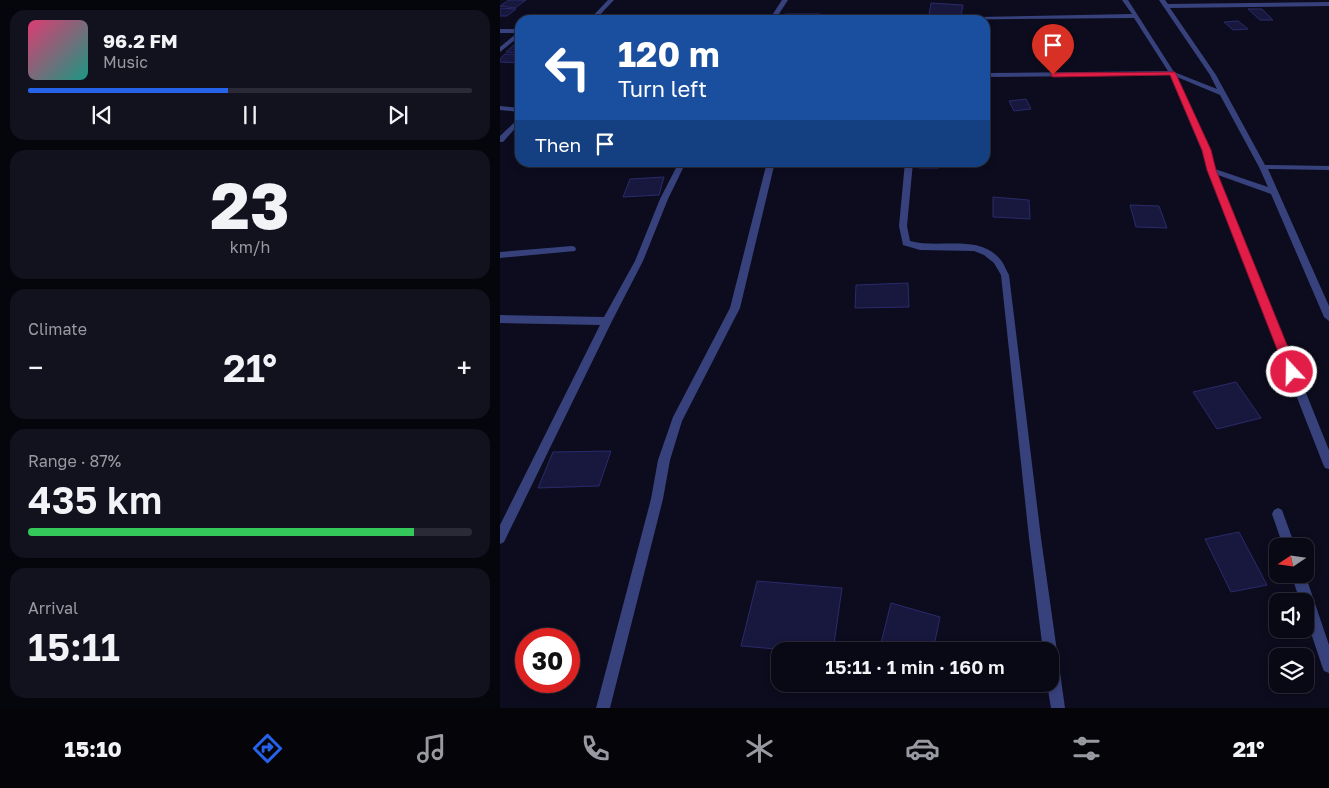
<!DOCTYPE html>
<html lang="en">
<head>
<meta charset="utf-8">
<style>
  body { margin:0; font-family:"Golos Text",sans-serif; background:#12121f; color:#f1f3f6; height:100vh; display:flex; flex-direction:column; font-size:19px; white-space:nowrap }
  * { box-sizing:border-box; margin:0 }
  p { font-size:16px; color:#999aa1 }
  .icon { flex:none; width:28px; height:28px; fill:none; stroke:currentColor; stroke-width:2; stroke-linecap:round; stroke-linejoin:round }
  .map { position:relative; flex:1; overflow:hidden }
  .side { display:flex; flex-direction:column; gap:10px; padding:10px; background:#05050c; width:500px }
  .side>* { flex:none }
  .banner { position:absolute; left:15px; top:15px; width:475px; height:152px; border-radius:15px; box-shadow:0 2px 8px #0003,0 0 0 1px #292a35; background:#1a4fa0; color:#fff; overflow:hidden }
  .needle { width:32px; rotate:257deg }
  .tools { position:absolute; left:769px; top:538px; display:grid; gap:10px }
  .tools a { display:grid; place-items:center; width:45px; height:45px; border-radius:10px; background:#090916; box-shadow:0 2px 8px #0003,0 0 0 1px #292a35; font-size:25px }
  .speed { position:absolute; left:15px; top:628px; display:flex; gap:10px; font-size:25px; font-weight:700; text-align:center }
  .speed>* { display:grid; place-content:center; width:65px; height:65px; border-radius:50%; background:#090916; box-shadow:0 2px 8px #0003,0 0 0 1px #292a35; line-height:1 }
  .speed .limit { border:8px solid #d22; background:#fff; color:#111 }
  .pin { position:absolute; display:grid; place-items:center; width:42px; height:42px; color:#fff; margin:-51px -21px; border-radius:50% 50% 50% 0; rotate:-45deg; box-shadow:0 0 5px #0007 }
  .pin .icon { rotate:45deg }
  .me { position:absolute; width:55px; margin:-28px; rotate:339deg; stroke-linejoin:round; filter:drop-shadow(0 0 4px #0008) }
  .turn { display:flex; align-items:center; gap:18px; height:105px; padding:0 20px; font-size:22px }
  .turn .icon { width:65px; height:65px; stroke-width:2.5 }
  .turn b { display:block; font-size:35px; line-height:42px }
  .then { display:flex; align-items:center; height:48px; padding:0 20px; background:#0003; gap:10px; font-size:19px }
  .big { font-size:38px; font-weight:600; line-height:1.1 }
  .side .card { flex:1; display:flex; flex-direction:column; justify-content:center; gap:8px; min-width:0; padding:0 18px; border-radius:15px; background:#12121f }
  .side .dial { align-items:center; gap:0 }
  .dial b { font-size:65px; line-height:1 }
  .song { display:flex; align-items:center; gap:15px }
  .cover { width:60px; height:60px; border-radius:8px; background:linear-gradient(135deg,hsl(340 70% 55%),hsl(170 70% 35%)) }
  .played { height:5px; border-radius:2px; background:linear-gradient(90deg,#2563eb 45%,#292a35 45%) }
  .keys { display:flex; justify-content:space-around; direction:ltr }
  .heat { display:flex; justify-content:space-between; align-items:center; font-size:28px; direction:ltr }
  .charge { height:8px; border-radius:4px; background:linear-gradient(90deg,#34c759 87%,#292a35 0) }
  .trip { position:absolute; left:271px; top:642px; width:288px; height:50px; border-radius:15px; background:#090916; box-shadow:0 2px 8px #0003,0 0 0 1px #292a35; font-weight:600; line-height:50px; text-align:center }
  .menu { display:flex; height:80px; justify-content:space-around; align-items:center; background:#040409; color:#999aa1 }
  .menu .icon { width:35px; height:35px }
  .menu .active { color:#2563eb }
  .menu b { font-size:22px; color:#f1f3f6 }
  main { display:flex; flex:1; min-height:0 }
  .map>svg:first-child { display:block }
</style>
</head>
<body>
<main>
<section class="side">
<div class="card">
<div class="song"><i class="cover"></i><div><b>96.2 FM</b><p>Music</p></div></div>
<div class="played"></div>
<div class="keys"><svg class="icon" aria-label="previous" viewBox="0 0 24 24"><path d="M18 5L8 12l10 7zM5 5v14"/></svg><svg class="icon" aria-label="pause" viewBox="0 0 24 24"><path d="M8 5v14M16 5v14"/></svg><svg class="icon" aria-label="next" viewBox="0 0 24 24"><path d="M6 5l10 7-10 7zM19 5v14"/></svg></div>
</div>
<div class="card dial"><b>23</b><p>km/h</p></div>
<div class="card"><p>Climate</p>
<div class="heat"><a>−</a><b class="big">21°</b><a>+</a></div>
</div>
<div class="card"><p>Range · 87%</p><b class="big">435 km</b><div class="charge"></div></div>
<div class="card"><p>Arrival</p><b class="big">15:11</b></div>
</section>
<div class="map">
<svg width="829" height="708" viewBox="0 0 829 708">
  <rect width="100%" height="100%" fill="#0c0c1e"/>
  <g fill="#18183f" stroke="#2a2a6b">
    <path d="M9 0H26L15 8 0 6Z"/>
    <path d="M431 3 463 5 461 16 429 15Z"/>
    <path d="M0 8 16 9 7 16H0Z"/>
    <path d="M748 9H762L773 20H760Z"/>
    <path d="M285 14H320L318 19 281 20Z"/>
    <path d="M738 21 748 29 733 30 724 22Z"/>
    <path d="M15 44H20V53L6 52Z"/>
    <path d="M5 54 20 55V61L18 63 0 62V59Z"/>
    <path d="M526 99 531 109 514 111 509 101Z"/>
    <rect x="419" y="162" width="19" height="6"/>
    <path d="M164 177 159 195 123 197 130 179Z"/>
    <path d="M493 197 529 200 530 219 493 217Z"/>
    <path d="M630 205 659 206 667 228 636 227Z"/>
    <path d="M408 283 409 307 355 308 356 285Z"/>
    <path d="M736 382 761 418 717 429 693 392Z"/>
    <path d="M111 451 99 486 38 488 53 452Z"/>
    <path d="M739 532 767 585 731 592 705 539Z"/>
    <path d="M257 581 342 588 333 651H299L241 646Z"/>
    <path d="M391 603 440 617 433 651H379Z"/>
  </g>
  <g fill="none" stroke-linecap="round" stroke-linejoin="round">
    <g fill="#37427d" fill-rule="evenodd">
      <path d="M108 0H114L95 20H89Z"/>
      <path d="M282 0H288L275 20H269Z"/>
      <path d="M622 0H628L674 72 717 89 710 75 659 0H665L668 4 829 2V6L670 8 716 75 765 165 829 166V170L768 169 829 306V321L824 317 771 194 718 175 829 450V469L825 468 823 464 708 170 702 151 670 75 485 77V73L668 71 634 18 422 20 425 18 632 14ZM677 77 720 95 759 167 768 187 715 169 710 151Z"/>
      <path d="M0 29H20V36L0 52V47L17 33H0Z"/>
      <path d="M0 106 20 108V112L0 110Z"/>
      <path d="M20 117V123L3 142H0V136Z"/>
      <path d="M179 162H186L168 199 143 261 112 321 4 542 0 544V525L100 325 0 323V315L104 317 135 261 160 199Z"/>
      <path d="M267 162H275L240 308 182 421 170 460 163 499 110 708H96L151 499 158 460 173 417 230 308Z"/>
      <path d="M405 162H413L407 226 410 241C438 249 478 234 499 258 504 263 506 270 509 275L541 538 565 708H551L547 684H550V651H543L529 538 501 275 494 263 484 255 474 251 420 250 403 245 399 226Z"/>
      <path d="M72 246 75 247 76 249 75 251 0 258V252Z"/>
      <path d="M778 508 782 510 795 546H783L772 514 774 510Z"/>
      <path d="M791 574H805L829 645V673L824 671 822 666 805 615V601H800Z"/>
    </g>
  </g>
  <path fill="#e11d48" stroke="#92132f" d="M675 72 711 150 716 170 798 372 796 376H788L786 372 707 170 702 150 670 75 553 77 550 75 553 73Z"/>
</svg>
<div class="tools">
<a><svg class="needle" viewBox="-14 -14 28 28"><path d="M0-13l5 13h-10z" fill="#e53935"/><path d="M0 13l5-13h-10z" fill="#999aa1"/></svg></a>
<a><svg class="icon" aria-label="sound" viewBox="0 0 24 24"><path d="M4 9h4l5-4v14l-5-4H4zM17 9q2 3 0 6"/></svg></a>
<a><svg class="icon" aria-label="layers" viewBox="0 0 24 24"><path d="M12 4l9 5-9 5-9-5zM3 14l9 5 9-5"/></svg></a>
</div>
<div class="speed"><div class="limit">30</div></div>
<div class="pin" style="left:553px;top:75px;background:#d93025"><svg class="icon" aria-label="arrive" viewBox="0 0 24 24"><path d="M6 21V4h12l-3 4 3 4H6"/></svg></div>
<svg class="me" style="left:792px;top:372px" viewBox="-20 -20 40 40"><circle r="17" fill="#e11d48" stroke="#fff" stroke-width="3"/><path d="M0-11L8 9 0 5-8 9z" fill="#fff"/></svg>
<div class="trip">15:11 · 1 min · 160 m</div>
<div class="banner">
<div class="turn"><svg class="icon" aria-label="left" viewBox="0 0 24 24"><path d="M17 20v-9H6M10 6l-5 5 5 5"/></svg><div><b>120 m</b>Turn left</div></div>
<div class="then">Then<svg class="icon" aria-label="arrive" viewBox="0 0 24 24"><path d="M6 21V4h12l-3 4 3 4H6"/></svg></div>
</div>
</div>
</main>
<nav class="menu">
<b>15:10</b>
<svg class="icon active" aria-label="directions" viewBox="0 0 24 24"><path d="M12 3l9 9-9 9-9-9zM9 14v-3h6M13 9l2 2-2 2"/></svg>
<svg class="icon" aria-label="music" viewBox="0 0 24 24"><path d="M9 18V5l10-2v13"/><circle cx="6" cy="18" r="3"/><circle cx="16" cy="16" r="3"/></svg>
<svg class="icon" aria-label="phone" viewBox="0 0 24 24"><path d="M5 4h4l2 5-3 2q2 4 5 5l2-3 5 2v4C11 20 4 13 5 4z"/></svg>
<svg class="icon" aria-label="climate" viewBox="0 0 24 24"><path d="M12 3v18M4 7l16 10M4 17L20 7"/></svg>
<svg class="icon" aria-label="car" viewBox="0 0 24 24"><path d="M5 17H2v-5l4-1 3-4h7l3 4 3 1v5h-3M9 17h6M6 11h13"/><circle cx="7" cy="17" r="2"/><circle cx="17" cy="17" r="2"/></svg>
<svg class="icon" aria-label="filters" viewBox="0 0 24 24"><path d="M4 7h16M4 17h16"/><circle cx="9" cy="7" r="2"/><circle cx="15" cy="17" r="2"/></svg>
<b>21°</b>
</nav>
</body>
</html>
